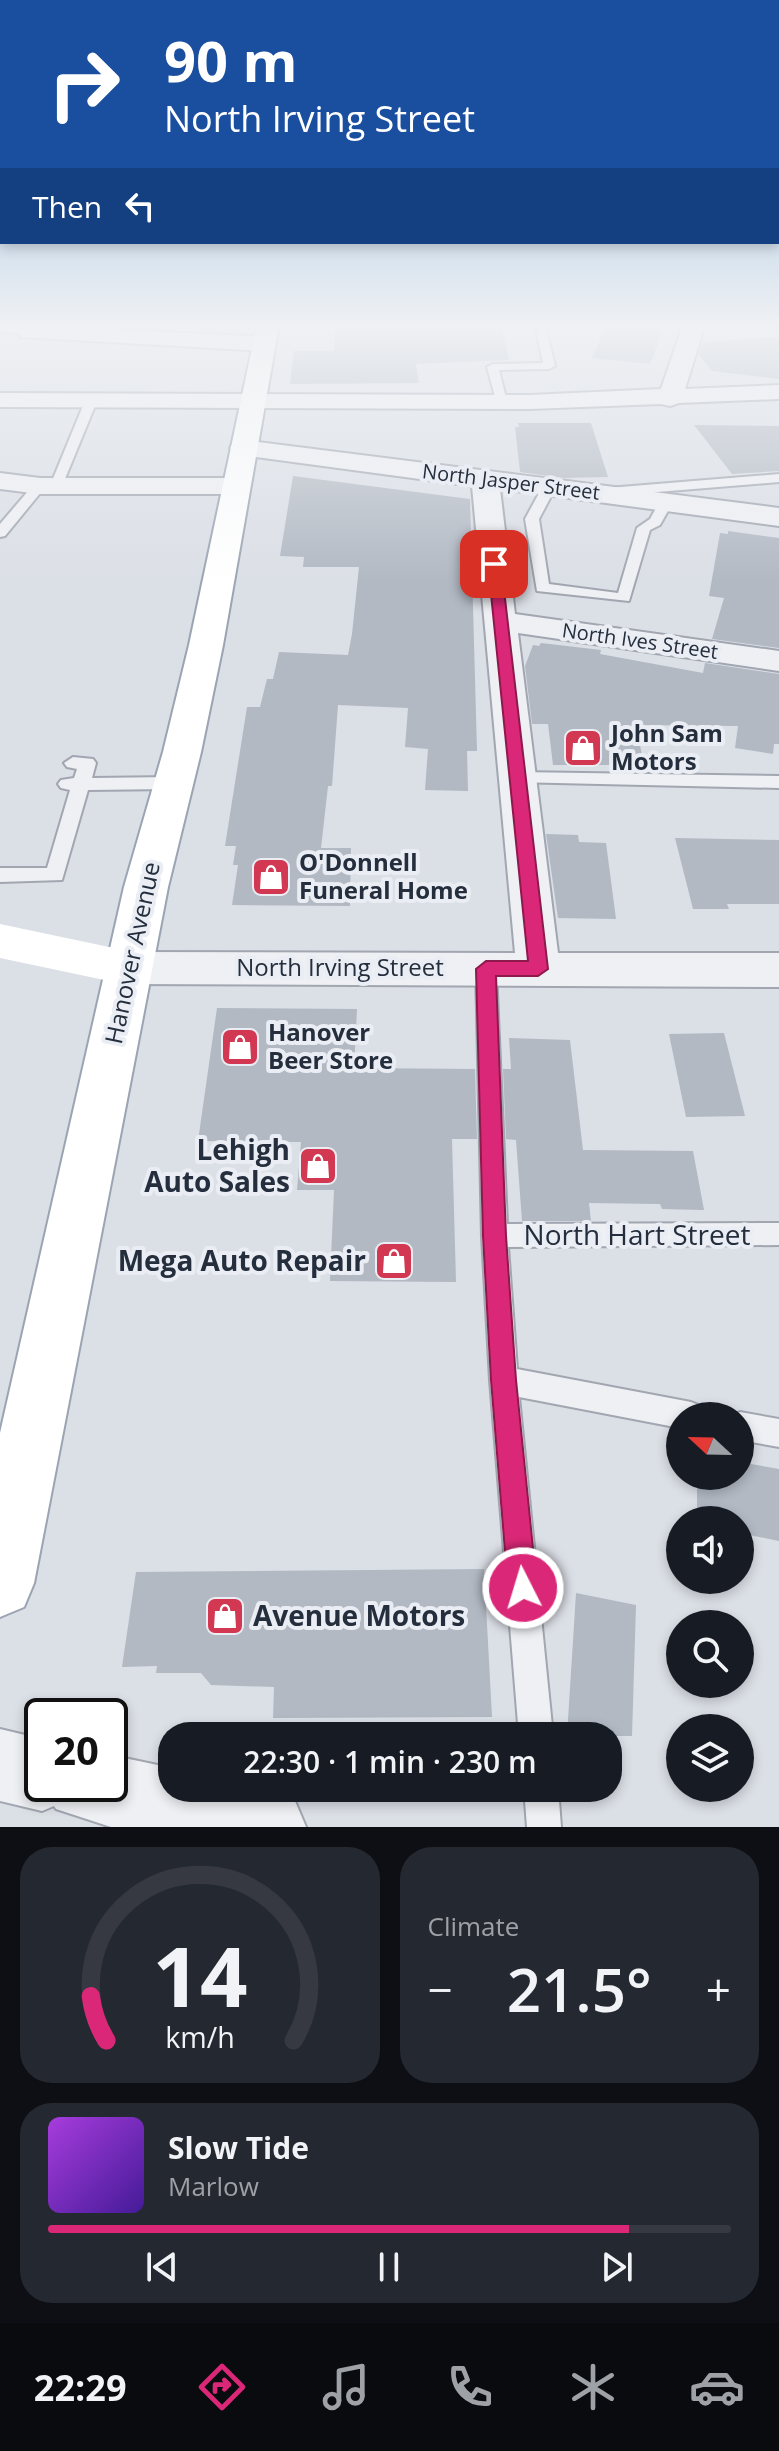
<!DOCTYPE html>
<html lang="en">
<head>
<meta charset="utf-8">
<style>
  body { margin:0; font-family:"Open Sans",sans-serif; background:#242831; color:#f1f3f6; height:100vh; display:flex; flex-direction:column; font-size:30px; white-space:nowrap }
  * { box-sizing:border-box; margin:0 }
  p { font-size:26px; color:#9ea1a6 }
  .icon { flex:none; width:44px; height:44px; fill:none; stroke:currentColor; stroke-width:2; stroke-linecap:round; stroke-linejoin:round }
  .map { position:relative; height:1827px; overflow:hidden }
  .sheet { display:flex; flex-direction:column; gap:20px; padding:20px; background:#0d0f14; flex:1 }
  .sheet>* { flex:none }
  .guide { position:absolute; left:0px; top:0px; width:780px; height:244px; box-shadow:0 4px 12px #0003; background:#1a4fa0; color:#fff; overflow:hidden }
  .needle { width:52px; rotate:292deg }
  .buttons { position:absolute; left:666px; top:1402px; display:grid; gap:16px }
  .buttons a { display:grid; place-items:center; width:88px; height:88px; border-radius:50%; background:#171b24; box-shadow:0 4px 12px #0003; font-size:40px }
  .speed { position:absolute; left:24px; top:1698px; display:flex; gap:16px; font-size:40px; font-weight:700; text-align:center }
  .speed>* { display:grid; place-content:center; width:104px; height:104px; border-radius:50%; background:#171b24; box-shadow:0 4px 12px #0003; line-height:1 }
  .speed .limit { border:4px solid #111; border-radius:12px; background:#fff; color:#111 }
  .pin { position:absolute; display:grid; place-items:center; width:68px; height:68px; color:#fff; margin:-34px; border-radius:16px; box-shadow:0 4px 12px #0006 }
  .me { position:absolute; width:88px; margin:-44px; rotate:355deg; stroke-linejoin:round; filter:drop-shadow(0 0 6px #0008) }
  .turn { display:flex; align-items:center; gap:28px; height:168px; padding:0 32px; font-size:36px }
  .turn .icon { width:104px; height:104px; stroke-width:2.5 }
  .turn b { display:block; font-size:56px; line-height:68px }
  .then { display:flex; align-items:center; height:76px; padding:0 32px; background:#0003; gap:16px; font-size:30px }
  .big { font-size:60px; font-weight:600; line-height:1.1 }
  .sheet .widget { flex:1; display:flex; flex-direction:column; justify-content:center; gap:12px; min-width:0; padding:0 28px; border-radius:32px; background:#242831 }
  .sheet .dial { align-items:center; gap:0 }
  .dial svg { height:208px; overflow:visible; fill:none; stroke:#363941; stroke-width:7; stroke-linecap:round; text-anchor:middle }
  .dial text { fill:#f1f3f6; stroke:none }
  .song { display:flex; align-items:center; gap:24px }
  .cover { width:96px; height:96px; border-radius:12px; background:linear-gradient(135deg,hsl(280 70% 55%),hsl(260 70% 35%)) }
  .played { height:8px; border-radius:4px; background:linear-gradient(90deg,#db2777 85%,#363941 85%) }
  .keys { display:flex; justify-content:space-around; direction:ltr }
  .heat { display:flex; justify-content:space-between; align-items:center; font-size:44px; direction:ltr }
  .sheet .tiles { flex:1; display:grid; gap:20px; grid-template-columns:1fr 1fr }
  .widget:last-child { grid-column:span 2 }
  .trip { position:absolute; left:158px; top:1722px; width:464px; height:80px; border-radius:32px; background:#171b24; box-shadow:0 4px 12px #0003; font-weight:600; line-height:80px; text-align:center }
  .tab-bar { display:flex; height:128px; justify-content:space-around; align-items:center; background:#090b0e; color:#9ea1a6 }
  .tab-bar .icon { width:56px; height:56px }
  .tab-bar .current { color:#db2777 }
  .tab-bar b { font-size:36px; color:#f1f3f6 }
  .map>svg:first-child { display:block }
</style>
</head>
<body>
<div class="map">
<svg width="779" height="1827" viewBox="0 0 779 1827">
  <rect width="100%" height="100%" fill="#dbdfe6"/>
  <g fill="#b2b9c3">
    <path d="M335 325H501L509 360 416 364 419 383 290 384 294 351H334Z"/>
    <path d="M607 325H665L650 364 592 358Z"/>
    <path d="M779 337V379L712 371 699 355 703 342Z"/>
    <path d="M518 423H591L608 477 563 478 520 472 515 427H519Z"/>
    <path d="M694 425 779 426V471L732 474Z"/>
    <path d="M293 476 470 499 477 751H467L468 791 425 790 428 749 405 747 408 708 338 705 332 786H328L321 848H351L350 906 232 905 238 865H233L236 846H225L247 707H260L267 679H273L279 652 348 655 352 634 359 567H303L304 557 280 556Z"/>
    <path d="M728 531 779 538V648L712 639 724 598 709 596 720 533 728 534Z"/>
    <path d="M541 643 601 650 600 654 703 673 705 663 779 674V744H774L773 754 735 748 738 726 636 725 644 765H553L548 724H532L525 666 533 645 539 646Z"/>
    <path d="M546 834 578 835 579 842 606 843 616 919 558 918Z"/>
    <path d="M675 838 779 840V904H727L729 909H693Z"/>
    <path d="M217 1008 357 1009 354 1068 475 1069 477 1139H452L456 1282 330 1281 334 1190H297L301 1142 198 1141Z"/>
    <path d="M724 1033 745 1116 686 1117 669 1034Z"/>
    <path d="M509 1038 570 1040 583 1150 693 1151 704 1210 662 1209 660 1204 589 1203 591 1221H522L516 1140 506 1139 503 1069H511Z"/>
    <path d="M740 1462 779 1469V1541L740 1533V1520H697V1476H740Z"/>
    <path d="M484 1569 492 1717 273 1718 274 1687 211 1685 201 1673H156L157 1666 122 1667 136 1572Z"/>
    <path d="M576 1593 636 1605 632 1736H567Z"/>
  </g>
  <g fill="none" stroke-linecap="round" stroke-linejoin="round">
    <defs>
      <g id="lane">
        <path d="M0 325 34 332 29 335 0 331Z"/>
        <path d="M535 325H545L555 366 549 369 499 370 507 402 497 404 487 367 493 364 543 363Z"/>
        <path d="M689 325H730L693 330Z"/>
        <path d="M91 398 97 401 62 486 51 489 50 486 85 401Z"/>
        <path d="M779 474V482L608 496 601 492 608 488Z"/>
        <path d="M35 483 46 486 5 536 0 537V524Z"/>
        <path d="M544 484 556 487 539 519 549 584 618 593 637 528 650 519 661 499H671L673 502 660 525 650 530 629 601 537 591 525 519Z"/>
        <path d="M73 757 93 759 96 763 92 778 172 777 181 783 172 789 88 790 62 880 0 882V868H47L70 790 61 788 58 784 61 780 74 778 77 769 67 767 64 763Z"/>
        <path d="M518 772 779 776V788L512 782 509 778Z"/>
        <path d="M486 961 493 963 496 969 507 1224 779 1223V1245L508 1247 517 1369 691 1402 701 1406 705 1416H680V1428L519 1397 553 1736H519L490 1380 482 1236 476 969 479 963Z"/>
        <path d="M740 1412 779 1419V1447L740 1440V1416H730Z"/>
        <path d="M524 1788H558L561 1827H527Z"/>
      </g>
      <g id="street">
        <path d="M29 325 264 337 275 344 264 351 21 337 18 332 21 327Z"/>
        <path d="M683 325H705L685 389 779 385V399L679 403 670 406 661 404 530 409 0 407V393L530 395 661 389Z"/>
        <path d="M243 440 779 508V526L500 489 515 614 779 651V671L518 633 558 953H779V987L128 984 112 980 106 968 112 956 128 952 515 953 472 486 234 454 230 448 234 442Z"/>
        <path d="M0 473 40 478H236L246 480 250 486 246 492 236 494H40L0 489Z"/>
        <path d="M0 1729 42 1739V1784H110V1755L172 1768V1788H259L295 1801 306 1827H111L56 1809 54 1806 42 1811 0 1801Z"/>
      </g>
      <path id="primary" d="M257 325H279L223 645 201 752 168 887 34 1583 24 1607 0 1617V1433L124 887 163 752 189 645Z"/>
    </defs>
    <use href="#lane" stroke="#a1a6b0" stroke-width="4"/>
    <use href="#street" stroke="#a1a6b0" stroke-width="4"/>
    <use href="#primary" stroke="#9aa4b2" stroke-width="4"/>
    <use href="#lane" fill="#eef0f4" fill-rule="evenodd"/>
    <use href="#street" fill="#eef0f4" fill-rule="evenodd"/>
    <path fill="#fff" fill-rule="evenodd" d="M0 924 128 951 144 956 151 968 144 980 128 985 0 958Z"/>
    <use href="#primary" fill="#fff" fill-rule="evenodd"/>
  </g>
  <linearGradient id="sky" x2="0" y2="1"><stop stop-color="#86b2db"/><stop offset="0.56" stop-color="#eff1f4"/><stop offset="1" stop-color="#eff1f4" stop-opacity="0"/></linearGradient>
  <rect width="779" height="581" fill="url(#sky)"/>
  <path fill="#db2777" stroke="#8e194d" stroke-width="2" d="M494 560 501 564 548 969 538 976H496L506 1236 516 1380 537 1588 533 1598 523 1602 513 1598 508 1588 491 1380 483 1236 476 969 486 961H528L488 564Z"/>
  <defs>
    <symbol id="shop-square" viewBox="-11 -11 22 22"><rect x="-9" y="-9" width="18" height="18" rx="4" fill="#d33852" stroke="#eaeef4"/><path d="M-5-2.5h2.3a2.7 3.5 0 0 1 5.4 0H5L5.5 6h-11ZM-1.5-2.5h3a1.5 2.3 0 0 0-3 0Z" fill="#fff"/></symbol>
  </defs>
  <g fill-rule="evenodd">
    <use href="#shop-square" x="561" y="726" width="44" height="44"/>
    <use href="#shop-square" x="249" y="855" width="44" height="44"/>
    <use href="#shop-square" x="218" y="1025" width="44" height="44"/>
    <use href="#shop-square" x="296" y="1144" width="44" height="44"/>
    <use href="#shop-square" x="372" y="1239" width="44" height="44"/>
    <use href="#shop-square" x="203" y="1594" width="44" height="44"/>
  </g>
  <g text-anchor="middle" stroke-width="8" stroke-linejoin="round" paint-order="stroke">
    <g font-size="20" fill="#252e3d" stroke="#eaeef4">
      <text transform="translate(511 482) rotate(7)" y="7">North Jasper Street</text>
      <text transform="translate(640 641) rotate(8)" y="7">North Ives Street</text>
    </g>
    <g font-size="24" font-weight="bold" fill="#252e3d" stroke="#eaeef4" text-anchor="start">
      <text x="611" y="742">John Sam<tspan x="611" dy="28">Motors</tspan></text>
      <text x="299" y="871">O'Donnell<tspan x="299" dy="28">Funeral Home</tspan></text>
      <text x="268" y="1041">Hanover<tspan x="268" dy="28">Beer Store</tspan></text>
    </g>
    <g font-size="24" fill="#252e3d" stroke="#eaeef4">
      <text transform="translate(133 953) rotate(-78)" y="8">Hanover Avenue</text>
      <text x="340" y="976">North Irving Street</text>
    </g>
    <g font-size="28" font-weight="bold" fill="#252e3d" stroke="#eaeef4" text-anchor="end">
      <text x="290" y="1160">Lehigh<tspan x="290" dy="32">Auto Sales</tspan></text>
      <text x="366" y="1271">Mega Auto Repair</text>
      <text x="253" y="1626" text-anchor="start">Avenue Motors</text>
    </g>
    <g font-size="28" fill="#252e3d" stroke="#eaeef4">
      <text x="637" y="1245">North Hart Street</text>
    </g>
  </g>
</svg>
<div class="buttons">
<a><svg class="needle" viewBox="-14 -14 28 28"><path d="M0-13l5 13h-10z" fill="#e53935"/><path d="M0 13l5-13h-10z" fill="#9ea1a6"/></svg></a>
<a><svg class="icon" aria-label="sound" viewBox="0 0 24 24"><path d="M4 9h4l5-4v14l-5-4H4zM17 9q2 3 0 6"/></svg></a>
<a><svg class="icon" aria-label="search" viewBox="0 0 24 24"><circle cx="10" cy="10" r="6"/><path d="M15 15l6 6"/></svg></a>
<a><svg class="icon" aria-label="layers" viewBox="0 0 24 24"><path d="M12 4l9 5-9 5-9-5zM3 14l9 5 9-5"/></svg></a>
</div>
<div class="speed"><div class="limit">20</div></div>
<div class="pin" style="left:494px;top:564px;background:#d93025"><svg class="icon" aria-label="arrive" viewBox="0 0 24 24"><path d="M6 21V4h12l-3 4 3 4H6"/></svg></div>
<svg class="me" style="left:523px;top:1588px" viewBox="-20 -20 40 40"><circle r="17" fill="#db2777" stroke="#fff" stroke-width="3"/><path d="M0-11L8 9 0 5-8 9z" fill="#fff"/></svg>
<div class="trip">22:30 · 1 min · 230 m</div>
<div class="guide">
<div class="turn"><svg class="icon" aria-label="right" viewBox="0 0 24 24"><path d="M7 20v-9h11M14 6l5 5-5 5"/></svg><div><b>90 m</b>North Irving Street</div></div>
<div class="then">Then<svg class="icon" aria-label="left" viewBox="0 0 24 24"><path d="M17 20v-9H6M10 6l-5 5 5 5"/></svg></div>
</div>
</div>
<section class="sheet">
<div class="tiles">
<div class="widget dial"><svg viewBox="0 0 100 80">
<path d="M14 69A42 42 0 1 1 86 69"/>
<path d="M14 69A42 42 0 0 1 8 52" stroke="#db2777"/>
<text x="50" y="56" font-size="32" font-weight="700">14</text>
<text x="50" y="72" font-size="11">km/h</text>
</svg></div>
<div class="widget"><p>Climate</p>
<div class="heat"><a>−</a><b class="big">21.5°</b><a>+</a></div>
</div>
<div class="widget">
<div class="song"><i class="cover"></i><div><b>Slow Tide</b><p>Marlow</p></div></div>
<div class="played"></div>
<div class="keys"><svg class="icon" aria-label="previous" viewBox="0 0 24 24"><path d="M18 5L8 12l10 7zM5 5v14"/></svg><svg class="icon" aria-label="pause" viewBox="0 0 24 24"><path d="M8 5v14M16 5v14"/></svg><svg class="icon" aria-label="next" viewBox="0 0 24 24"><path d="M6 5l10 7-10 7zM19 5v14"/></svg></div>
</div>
</div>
</section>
<nav class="tab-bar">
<b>22:29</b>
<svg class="icon current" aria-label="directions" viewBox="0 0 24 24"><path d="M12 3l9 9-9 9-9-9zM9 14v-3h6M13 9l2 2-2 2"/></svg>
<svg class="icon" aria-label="music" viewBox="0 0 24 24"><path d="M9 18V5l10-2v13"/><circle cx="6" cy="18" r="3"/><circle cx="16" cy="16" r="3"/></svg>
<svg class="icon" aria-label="phone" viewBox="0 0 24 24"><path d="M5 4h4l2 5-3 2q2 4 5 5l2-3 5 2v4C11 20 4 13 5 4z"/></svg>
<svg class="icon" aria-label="climate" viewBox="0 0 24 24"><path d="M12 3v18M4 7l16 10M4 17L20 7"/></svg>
<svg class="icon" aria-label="car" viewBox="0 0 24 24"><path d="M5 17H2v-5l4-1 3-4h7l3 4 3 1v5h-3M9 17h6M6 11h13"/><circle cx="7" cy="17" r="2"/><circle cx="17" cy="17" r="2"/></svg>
</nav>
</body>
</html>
